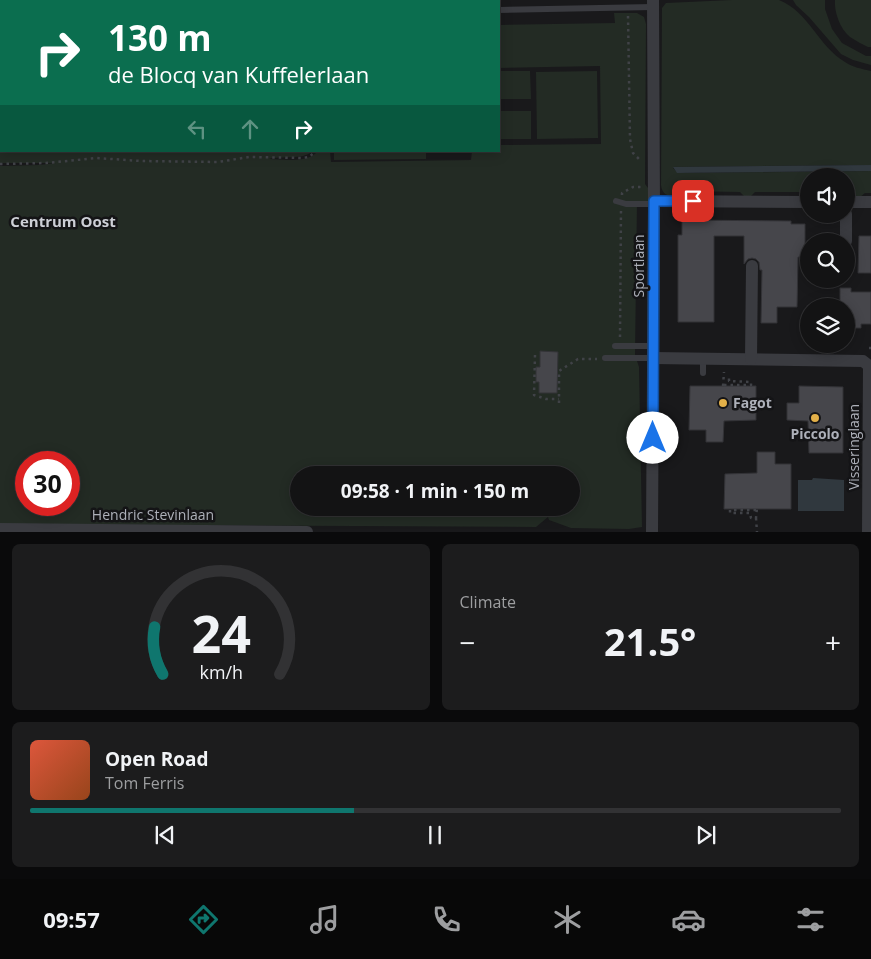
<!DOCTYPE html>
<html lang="en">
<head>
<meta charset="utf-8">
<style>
  body { margin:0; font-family:"Open Sans",sans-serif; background:#1c1c1d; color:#f1f3f6; height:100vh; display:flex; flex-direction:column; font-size:19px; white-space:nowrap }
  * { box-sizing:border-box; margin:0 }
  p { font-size:16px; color:#9d9ea0 }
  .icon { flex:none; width:28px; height:28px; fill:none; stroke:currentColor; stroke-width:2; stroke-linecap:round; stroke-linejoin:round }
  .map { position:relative; height:532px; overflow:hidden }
  .side { display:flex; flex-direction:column; gap:12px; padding:12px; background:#0a0a0b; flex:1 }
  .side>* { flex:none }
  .hud { position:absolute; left:0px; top:0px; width:500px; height:152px; box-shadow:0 2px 12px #0003,0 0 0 1px #323234; background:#0b6e4f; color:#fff; overflow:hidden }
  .buttons { position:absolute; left:800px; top:168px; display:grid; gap:10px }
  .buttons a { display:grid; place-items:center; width:55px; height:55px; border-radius:50%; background:#131314; box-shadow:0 2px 12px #0003,0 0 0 1px #323234; font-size:25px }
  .speed { position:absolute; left:15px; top:451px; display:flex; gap:10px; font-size:25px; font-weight:700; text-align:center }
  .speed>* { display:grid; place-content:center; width:65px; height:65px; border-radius:50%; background:#131314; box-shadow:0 2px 12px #0003,0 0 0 1px #323234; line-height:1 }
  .speed .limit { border:8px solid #d22; background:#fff; color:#111 }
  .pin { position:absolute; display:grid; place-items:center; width:42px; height:42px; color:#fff; margin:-21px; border-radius:10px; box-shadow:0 2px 8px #0006 }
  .me { position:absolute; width:55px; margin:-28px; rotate:0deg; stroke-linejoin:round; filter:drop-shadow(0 0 4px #0008) }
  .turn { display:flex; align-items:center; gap:18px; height:105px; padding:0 25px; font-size:22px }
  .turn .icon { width:65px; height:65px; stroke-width:2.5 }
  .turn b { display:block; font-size:35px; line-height:42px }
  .lanes { display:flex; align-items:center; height:48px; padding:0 25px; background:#0003; justify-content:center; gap:25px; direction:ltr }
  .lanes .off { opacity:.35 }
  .big { font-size:38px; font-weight:700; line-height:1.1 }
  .side .widget { flex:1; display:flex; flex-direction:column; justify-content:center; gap:8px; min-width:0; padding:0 18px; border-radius:8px; background:#1c1c1d }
  .side .dial { align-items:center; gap:0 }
  .dial svg { height:130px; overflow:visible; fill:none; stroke:#323234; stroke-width:7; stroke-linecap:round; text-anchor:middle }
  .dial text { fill:#f1f3f6; stroke:none }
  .song { display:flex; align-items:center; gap:15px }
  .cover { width:60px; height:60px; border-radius:8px; background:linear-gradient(135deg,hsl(10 70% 55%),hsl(20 70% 35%)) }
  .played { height:5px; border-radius:2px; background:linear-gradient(90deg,#0f766e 40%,#323234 40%) }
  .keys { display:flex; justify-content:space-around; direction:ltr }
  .heat { display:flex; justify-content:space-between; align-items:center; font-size:28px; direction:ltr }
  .side .tiles { flex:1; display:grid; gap:12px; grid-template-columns:1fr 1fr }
  .widget:last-child { grid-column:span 2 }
  .trip { position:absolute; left:290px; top:466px; width:290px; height:50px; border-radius:25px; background:#131314; box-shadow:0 2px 12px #0003,0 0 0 1px #323234; font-weight:700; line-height:50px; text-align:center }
  .dock { display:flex; height:80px; justify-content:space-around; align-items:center; background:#080808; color:#9d9ea0 }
  .dock .icon { width:35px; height:35px }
  .dock .active { color:#0f766e }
  .dock b { font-size:22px; color:#f1f3f6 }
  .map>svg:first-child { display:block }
</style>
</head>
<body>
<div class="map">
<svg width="871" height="532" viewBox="0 0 871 532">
  <rect width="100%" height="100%" fill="#19191b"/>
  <g fill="#232b24" fill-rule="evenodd">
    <path d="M0 0H118V1H1L0 117Z"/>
    <rect x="156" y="0" width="164" height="1"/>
    <path d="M732 0H779C809 12 818 46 845 62 852 67 862 69 871 71V165L674 167 673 168 678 173 871 171V193H865L859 198H846V176H809V192H755L750 197H745L740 192 680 191 675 196C667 196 662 194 661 185L662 8 666 3Z"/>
    <path d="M793 0H825V9L832 29 842 43 866 56H871V65L853 60 841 54 809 17 796 5Z"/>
    <path d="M835 0H871V47H868C862 44 856 41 850 37 840 29 834 12 835 0Z"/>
    <path d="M614 13H637L644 17 646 24 645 184 648 188V201H637L635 355 639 367 642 527 629 529 571 528 549 520 548 517 536 527 0 524V166L39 165 56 163H0V146L1 151H313C302 161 281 155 269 159 284 159 307 164 318 151H330L331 162 471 160 472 151H499V145L601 144 600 66 499 68V25L615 23ZM26 462H69V505H26ZM299 475H571V508H299Z"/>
    <path d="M499 71H530L531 99H499Z"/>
    <path d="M597 71 598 138 537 139 536 72Z"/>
    <rect x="499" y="111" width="32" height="28"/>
    <path d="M334 151H426V159L334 160Z"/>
  </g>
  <g fill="#30383e">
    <path d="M871 165V171L677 173 673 167Z"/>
    <path d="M813 478 844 480V511H798V480H812Z"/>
  </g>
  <g fill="#46464b" stroke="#333337">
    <path d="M682 220 791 221V224H805V257H798L797 307H777V323H761L762 270H760L759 262 756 259 752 258 748 259 744 264V236H714V322H678V235H682Z"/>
    <path d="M859 236H871V273H858Z"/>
    <path d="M840 288H851V292H871V324H861V328H846V306H840Z"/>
    <path d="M540 351 558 352 557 393H539V382H536V367H540Z"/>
    <path d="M690 386H756V420L724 421 723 442H706V430H689Z"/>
    <path d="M799 386 843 387V453H809L808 421 787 420V403H799Z"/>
    <path d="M757 452H775V464H791V509H724L725 474 757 473Z"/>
  </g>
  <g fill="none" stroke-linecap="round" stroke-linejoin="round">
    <g stroke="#404247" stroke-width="2.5" stroke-dasharray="2.5 4" stroke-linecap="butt">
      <path d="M322 0V1"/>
      <path d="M628 16 630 139 633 153 641 161"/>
      <path d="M0 164 46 163 97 158 141 161 218 162 249 157 302 158 309 157 316 151"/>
      <path d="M622 195V193L633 187H643"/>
      <path d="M620 337 621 210"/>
      <path d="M869 348H871"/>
      <path d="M535 355 534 395 546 399H559"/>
      <path d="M724 385H751V382L729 381V375"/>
      <path d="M723 386 724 372"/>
      <path d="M559 403V371L578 359H597"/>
      <path d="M756 510H730V513H750L751 518H756L757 508"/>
      <path d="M756 518 757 532"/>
    </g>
    <g stroke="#3a3b40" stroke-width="6">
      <path d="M367 0V1"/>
      <path d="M499 10 653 7"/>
      <path d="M616 201 626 204H654"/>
      <path d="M615 346H654"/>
      <path d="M605 358H653"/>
      <path d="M703 359V373"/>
    </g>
    <g stroke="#3a3b40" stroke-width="12">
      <path d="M654 201 809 202"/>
      <path d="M846 202H871"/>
      <path d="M846 241V214"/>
      <path d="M653 358 863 361 869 366 868 532"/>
      <path d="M751 359 752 266"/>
      <path d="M0 529 307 532"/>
      <path d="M652 532 654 204 653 0"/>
    </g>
  </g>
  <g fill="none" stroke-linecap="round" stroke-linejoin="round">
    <defs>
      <path id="route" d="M653 438 654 201H693"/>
    </defs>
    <use href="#route" stroke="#114b97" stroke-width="12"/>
    <use href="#route" stroke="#1a73e8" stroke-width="9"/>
  </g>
  <g fill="#e3b049" stroke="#141416" stroke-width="2">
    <circle cx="723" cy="403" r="5"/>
    <circle cx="815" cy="418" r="5"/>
  </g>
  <g text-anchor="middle" stroke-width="5" stroke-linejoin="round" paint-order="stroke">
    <g font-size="14" fill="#adb0b9" stroke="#141416">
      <text transform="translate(639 266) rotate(-90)" y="5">Sportlaan</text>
      <text transform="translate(854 447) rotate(-90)" y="5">Visseringlaan</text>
      <text x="153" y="520">Hendric Stevinlaan</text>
    </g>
    <g font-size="14" font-weight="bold" fill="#adb0b9" stroke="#141416" text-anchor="start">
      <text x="733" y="408">Fagot</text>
      <text x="815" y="439" text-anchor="middle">Piccolo</text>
    </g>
    <g font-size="15" font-weight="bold" fill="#cdcfd6" stroke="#141416">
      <text x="63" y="227">Centrum Oost</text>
    </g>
  </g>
</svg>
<div class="buttons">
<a><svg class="icon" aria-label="sound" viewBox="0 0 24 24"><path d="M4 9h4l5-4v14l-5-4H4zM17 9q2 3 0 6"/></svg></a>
<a><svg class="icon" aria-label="search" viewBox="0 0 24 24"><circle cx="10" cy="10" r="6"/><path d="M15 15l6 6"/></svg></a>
<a><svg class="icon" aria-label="layers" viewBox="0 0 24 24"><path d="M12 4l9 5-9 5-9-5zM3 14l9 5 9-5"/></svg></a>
</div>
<div class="speed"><div class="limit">30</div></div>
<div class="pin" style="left:693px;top:201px;background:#d93025"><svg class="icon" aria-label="arrive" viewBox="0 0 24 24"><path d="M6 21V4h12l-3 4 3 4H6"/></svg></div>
<svg class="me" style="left:653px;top:438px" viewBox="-20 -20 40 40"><circle r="19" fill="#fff"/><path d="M0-13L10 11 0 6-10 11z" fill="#1a73e8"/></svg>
<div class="trip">09:58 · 1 min · 150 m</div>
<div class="hud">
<div class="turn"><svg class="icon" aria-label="right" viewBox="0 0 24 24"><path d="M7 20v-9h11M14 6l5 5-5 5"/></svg><div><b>130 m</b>de Blocq van Kuffelerlaan</div></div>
<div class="lanes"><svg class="icon off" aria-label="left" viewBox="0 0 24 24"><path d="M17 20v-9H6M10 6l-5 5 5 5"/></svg><svg class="icon off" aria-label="ahead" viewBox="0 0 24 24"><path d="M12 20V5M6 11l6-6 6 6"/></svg><svg class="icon" aria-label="right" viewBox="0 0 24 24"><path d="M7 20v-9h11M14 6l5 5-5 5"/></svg></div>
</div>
</div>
<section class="side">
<div class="tiles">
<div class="widget dial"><svg viewBox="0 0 100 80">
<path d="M14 69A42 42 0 1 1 86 69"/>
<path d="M14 69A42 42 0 0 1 9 40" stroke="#0f766e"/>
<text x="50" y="56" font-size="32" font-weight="700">24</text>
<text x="50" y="72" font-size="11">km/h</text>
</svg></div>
<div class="widget"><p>Climate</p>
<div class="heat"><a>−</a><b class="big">21.5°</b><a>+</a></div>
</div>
<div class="widget">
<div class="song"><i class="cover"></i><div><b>Open Road</b><p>Tom Ferris</p></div></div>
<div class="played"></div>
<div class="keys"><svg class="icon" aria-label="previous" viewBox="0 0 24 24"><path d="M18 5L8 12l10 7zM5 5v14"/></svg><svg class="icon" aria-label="pause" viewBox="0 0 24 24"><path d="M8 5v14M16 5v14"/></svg><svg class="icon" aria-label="next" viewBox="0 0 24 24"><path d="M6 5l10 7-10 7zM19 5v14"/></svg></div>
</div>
</div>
</section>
<nav class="dock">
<b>09:57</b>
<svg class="icon active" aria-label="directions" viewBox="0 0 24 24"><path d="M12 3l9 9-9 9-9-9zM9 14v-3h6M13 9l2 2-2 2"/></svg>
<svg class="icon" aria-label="music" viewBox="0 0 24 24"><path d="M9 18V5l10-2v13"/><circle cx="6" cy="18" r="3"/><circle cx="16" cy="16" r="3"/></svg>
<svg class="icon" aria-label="phone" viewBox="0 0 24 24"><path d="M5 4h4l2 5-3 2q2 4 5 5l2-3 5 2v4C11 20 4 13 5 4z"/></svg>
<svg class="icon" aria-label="climate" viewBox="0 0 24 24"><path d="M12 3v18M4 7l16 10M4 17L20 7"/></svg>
<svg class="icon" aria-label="car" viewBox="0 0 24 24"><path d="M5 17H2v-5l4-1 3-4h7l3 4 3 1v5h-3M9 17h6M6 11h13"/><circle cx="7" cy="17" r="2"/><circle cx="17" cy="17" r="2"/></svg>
<svg class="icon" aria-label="filters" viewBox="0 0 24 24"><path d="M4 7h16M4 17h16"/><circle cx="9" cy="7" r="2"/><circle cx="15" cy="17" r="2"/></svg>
</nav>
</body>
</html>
